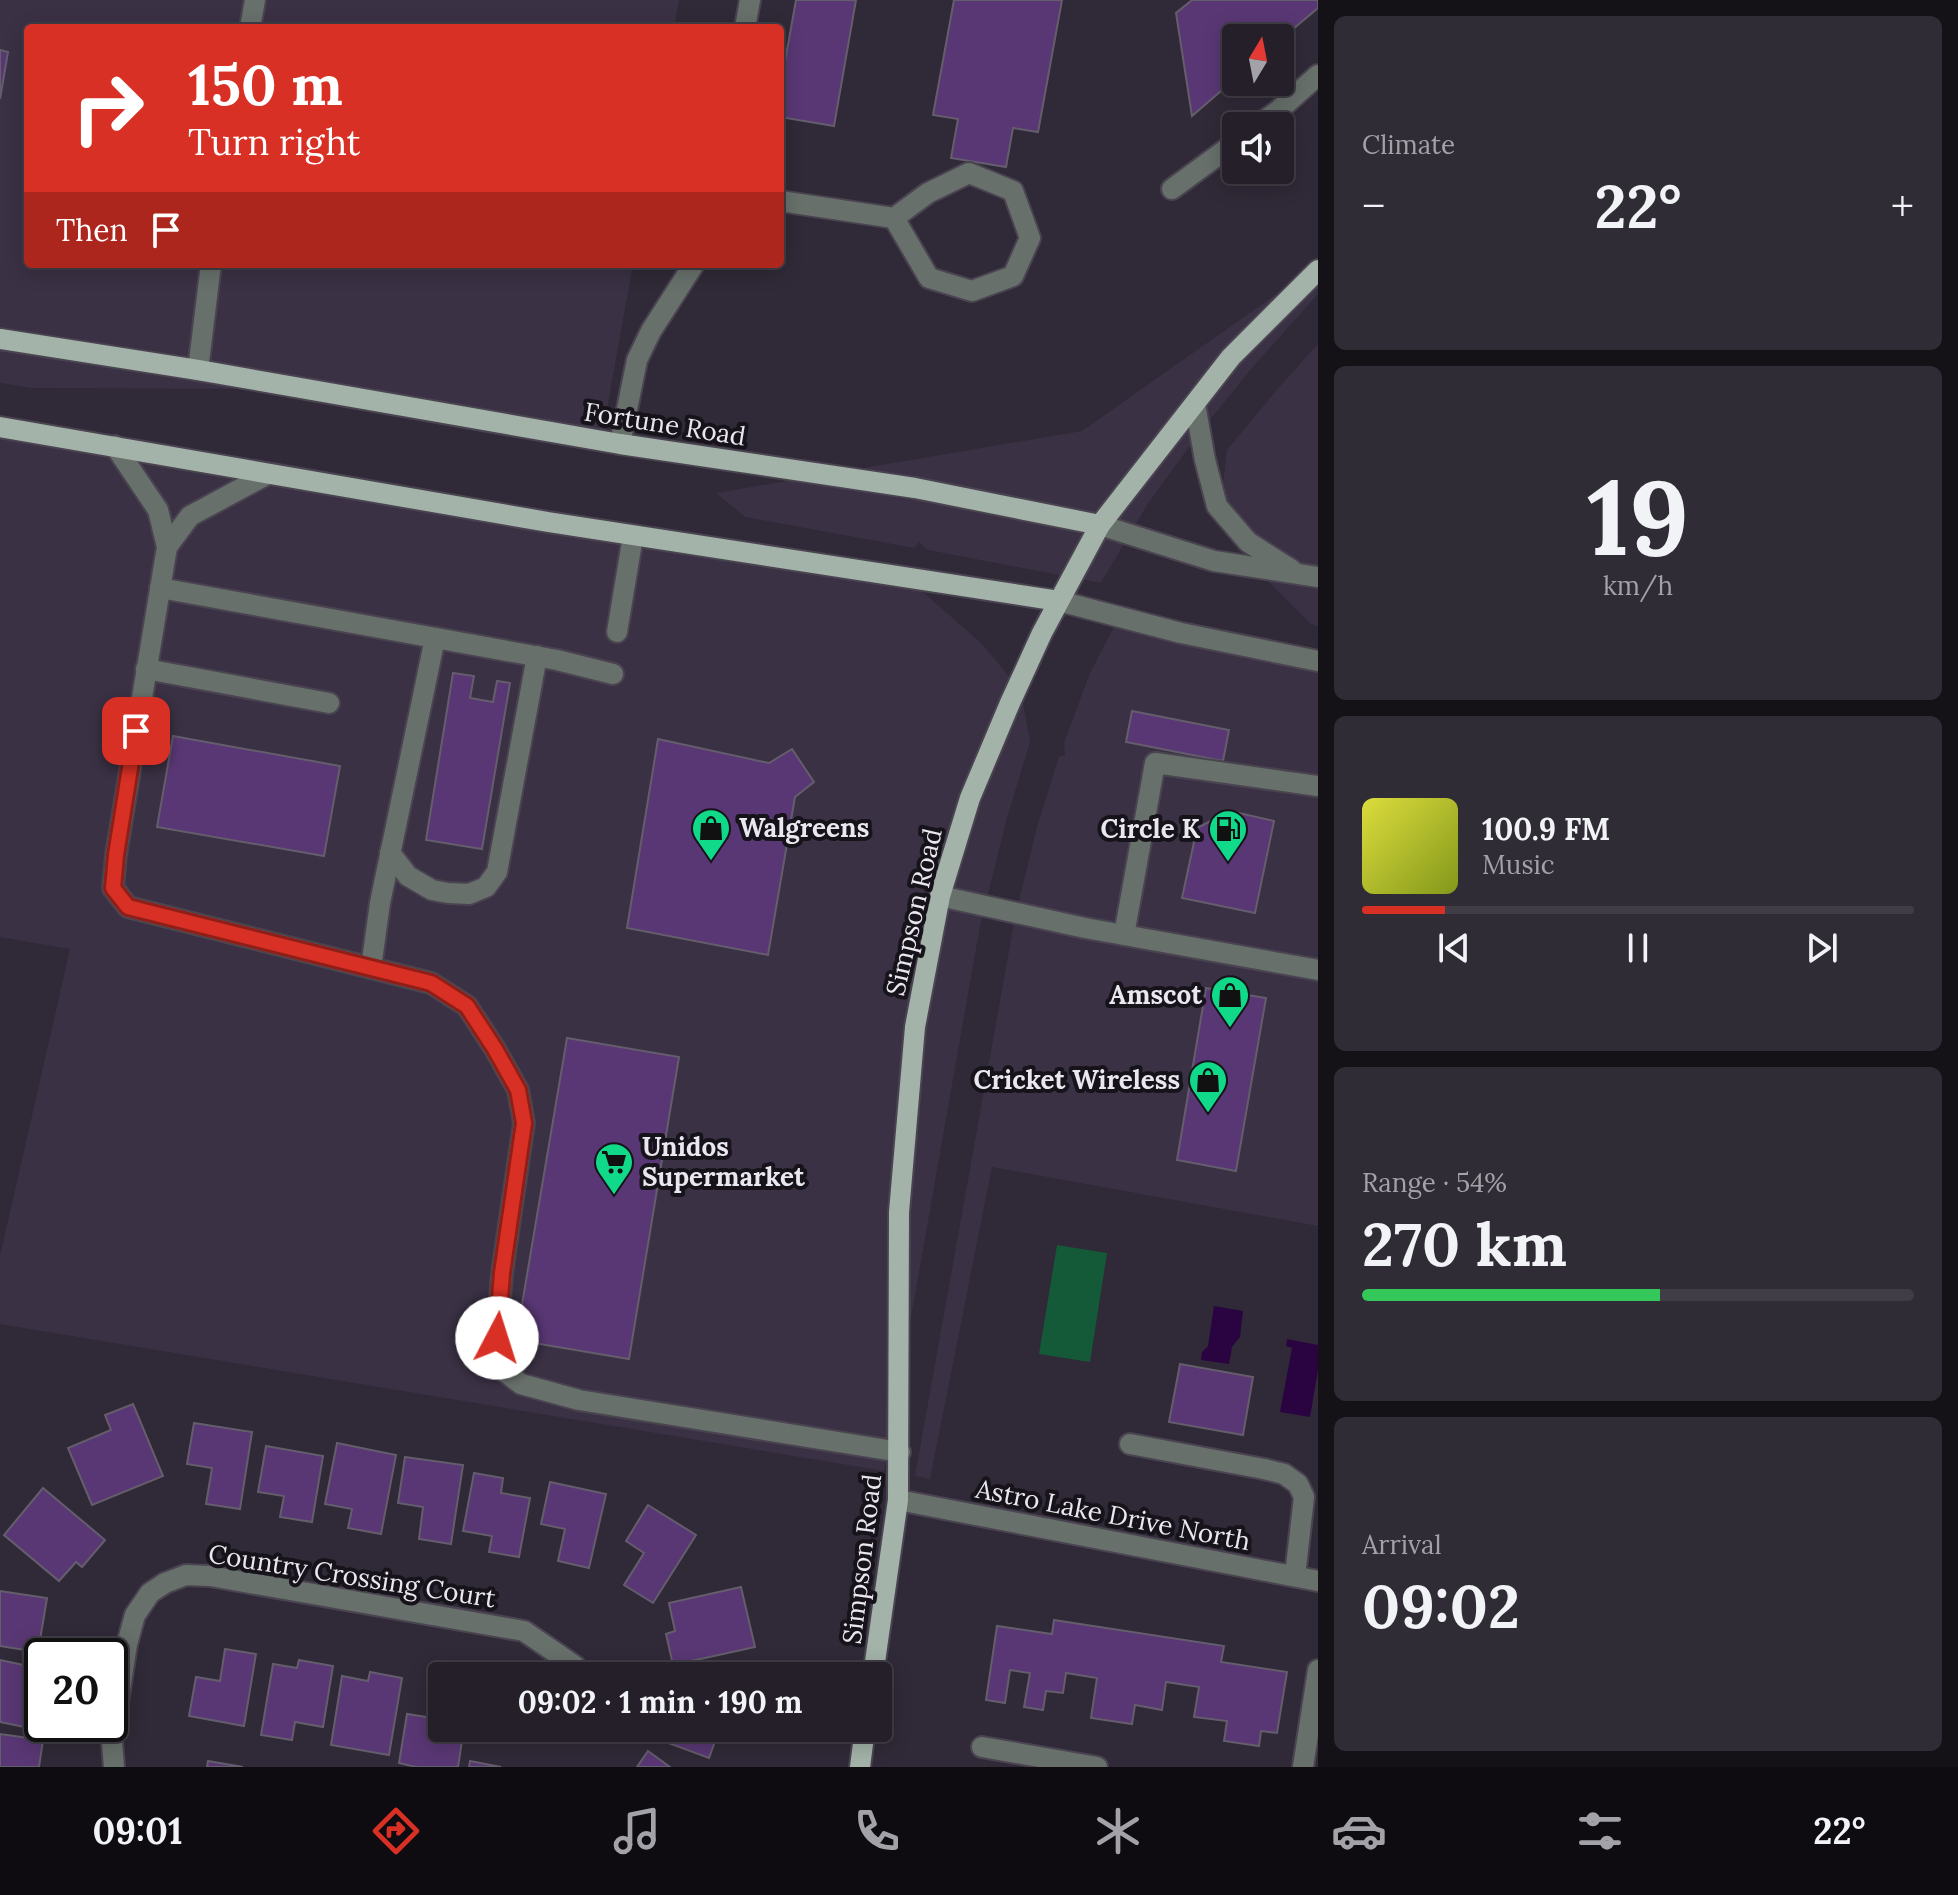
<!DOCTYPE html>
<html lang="en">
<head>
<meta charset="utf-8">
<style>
  body { margin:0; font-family:Lora,serif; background:#302c35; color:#f1f3f6; height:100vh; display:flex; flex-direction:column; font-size:30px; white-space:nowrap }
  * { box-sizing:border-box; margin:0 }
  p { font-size:26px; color:#a3a2a8 }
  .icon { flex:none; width:44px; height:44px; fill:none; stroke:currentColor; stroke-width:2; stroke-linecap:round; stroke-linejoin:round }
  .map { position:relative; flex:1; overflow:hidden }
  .details { display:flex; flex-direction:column; gap:16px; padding:16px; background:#141117; width:640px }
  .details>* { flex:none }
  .banner { position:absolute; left:24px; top:24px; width:760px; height:244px; border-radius:8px; box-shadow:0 4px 20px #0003,0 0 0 2px #413d46; background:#d93025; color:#fff; overflow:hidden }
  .needle { width:52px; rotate:10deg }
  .tools { position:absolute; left:1222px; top:24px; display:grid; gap:16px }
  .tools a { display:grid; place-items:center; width:72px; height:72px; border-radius:8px; background:#241f29; box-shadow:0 4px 20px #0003,0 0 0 2px #413d46; font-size:40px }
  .speed { position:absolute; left:24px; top:1638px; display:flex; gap:16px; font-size:40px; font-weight:700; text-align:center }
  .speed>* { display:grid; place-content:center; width:104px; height:104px; border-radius:50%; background:#241f29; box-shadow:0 4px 20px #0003,0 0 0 2px #413d46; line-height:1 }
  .speed .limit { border:4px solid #111; border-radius:12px; background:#fff; color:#111 }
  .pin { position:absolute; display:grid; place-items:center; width:68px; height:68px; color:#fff; margin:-34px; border-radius:16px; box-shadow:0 4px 12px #0006 }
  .me { position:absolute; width:88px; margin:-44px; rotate:5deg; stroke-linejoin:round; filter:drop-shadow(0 0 6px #0008) }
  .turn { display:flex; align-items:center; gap:28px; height:168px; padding:0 32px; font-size:36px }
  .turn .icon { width:104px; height:104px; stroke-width:2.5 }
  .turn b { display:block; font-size:56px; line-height:68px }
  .then { display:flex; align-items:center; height:76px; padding:0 32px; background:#0003; gap:16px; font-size:30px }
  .big { font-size:60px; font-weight:800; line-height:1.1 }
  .details .card { flex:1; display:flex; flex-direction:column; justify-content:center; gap:12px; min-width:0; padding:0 28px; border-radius:12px; background:#302c35 }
  .details .dial { align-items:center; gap:0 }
  .dial b { font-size:104px; line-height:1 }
  .song { display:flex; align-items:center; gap:24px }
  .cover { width:96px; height:96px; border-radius:12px; background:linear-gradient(135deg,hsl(60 70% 55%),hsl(70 70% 35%)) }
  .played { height:8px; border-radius:4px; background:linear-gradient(90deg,#d93025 15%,#413d46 15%) }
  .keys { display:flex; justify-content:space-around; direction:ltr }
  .heat { display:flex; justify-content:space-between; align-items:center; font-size:44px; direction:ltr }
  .charge { height:12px; border-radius:6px; background:linear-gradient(90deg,#34c759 54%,#413d46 0) }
  .trip { position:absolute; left:428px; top:1662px; width:464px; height:80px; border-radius:8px; background:#241f29; box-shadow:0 4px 20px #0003,0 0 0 2px #413d46; font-weight:800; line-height:80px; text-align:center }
  .menu { display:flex; height:128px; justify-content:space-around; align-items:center; background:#0e0c10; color:#a3a2a8 }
  .menu .icon { width:56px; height:56px }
  .menu .on { color:#d93025 }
  .menu b { font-size:36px; color:#f1f3f6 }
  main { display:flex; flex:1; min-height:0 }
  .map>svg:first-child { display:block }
</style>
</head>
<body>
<main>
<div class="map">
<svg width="1318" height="1767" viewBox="0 0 1318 1767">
  <rect width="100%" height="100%" fill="#302937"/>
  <g fill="#3a3144">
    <path d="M0 0H679L674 28H28V264H633L601 443 276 389 33 388 0 383Z"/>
    <path d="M1318 265V294L1251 369 1197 436 1147 505 1101 583 928 550 919 542 914 548 745 517 716 493 1082 431Z"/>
    <path d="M1318 344V626L1311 624 1260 573 1241 550 1228 515 1223 485 1227 450 1274 393Z"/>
    <path d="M0 419 914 584 982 644 1008 675 1023 702 1030 742 1007 818 980 926 884 1471 0 1324V1256L70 949 0 937Z"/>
    <path d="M1116 623 1318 662V1226L992 1167 930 1479 915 1476 1015 917 1037 827 1059 757 1065 755 1064 743 1090 673Z"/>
  </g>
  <path fill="#145a39" d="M1057 1245 1107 1253 1090 1362 1039 1354Z"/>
  <g fill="#290440">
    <path d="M1214 1306 1243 1311 1240 1337 1232 1347 1229 1364 1201 1360 1202 1352 1208 1346Z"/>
    <path d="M1287 1339 1318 1345V1370L1310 1417 1280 1412 1292 1348 1286 1346Z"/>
  </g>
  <g fill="#593774" stroke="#645d6c" stroke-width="2">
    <path d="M796 0H856L834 126 780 117V89Z"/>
    <path d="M954 0H1062L1038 132 1013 128 1006 167 951 158 958 119 933 115Z"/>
    <path d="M1192 0H1318V8L1280 40V38H1236V78L1192 116 1176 13Z"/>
    <path d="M0 50 8 52 0 99Z"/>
    <path d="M453 673 474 676 470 698 493 702 497 681 510 683 482 849 426 840Z"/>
    <path d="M1132 711 1229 730 1223 761 1126 742Z"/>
    <path d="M173 736 340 766 324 856 157 827Z"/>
    <path d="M658 739 769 763 792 749 814 782 795 797 768 955 627 928Z"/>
    <path d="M1230 811 1274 821 1255 913 1182 898 1197 828Z"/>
    <path d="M1206 988 1266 998 1236 1171 1177 1160Z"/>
    <path d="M567 1038 679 1057 629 1359 516 1340Z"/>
    <path d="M1180 1364 1253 1377 1243 1435 1169 1422Z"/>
    <path d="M133 1404 163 1476 92 1505 68 1448 111 1430 105 1415Z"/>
    <path d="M194 1423 252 1432 240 1509 206 1504 212 1468 187 1464Z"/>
    <path d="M337 1443 396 1455 381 1534 348 1528 352 1509 325 1504Z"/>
    <path d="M266 1446 323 1456 312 1522 280 1517 284 1496 258 1492Z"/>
    <path d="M405 1457 463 1465 451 1544 419 1539 423 1507 398 1503Z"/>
    <path d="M474 1473 503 1478 501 1493 530 1498 519 1557 489 1552 492 1536 463 1531Z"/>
    <path d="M550 1482 606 1494 589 1568 558 1561 565 1529 541 1524Z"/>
    <path d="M43 1488 105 1540 82 1567 76 1562 59 1581 4 1535Z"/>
    <path d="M648 1505 696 1535 653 1603 624 1585 644 1553 626 1541Z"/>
    <path d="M741 1587 755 1647 673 1665 666 1634 675 1631 669 1603Z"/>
    <path d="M0 1591 47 1598 38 1652 0 1646Z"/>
    <path d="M1054 1620 1224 1646 1221 1662 1287 1672 1277 1733 1261 1731 1259 1746 1224 1741 1227 1721 1194 1717 1199 1687 1166 1682 1162 1710 1135 1705 1132 1724 1091 1718 1097 1678 1066 1673 1063 1693 1046 1691 1043 1710 1024 1707 1030 1673 1010 1670 1005 1703 986 1700 997 1626 1052 1634Z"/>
    <path d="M225 1649 256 1654 244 1726 189 1716 196 1677 220 1681Z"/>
    <path d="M0 1660 33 1667 28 1693 42 1696V1724H46L44 1731 0 1722Z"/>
    <path d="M299 1660 333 1666 323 1727 295 1722 292 1740 261 1735 273 1664 297 1668Z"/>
    <path d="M370 1672 402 1678 389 1755 331 1745 342 1676 368 1681Z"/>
    <path d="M435 1704 442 1705V1728H464L458 1767H416L399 1763 407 1714 433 1718Z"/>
    <path d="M656 1728H740L735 1742 717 1736 709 1758 652 1737Z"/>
    <path d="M0 1734 43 1740 39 1767H0Z"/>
    <path d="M648 1751 670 1767H637Z"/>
    <path d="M208 1761 243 1767H207Z"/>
    <path d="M470 1761 501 1767H469Z"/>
  </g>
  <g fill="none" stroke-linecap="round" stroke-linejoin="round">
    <defs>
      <g id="minor">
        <path d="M250 28 255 0"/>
        <path d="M745 28 750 0"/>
        <path d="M1257 126 1279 110 1318 75"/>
        <path d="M1172 189 1236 142"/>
        <path d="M780 201 894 218 928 193 969 173 1013 191 1030 238 1013 276 972 291 929 278 894 218"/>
        <path d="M198 370 211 264"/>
        <path d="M1195 404 1205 460 1217 506 1248 542 1292 570"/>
        <path d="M620 444 637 360 651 331 694 264"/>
        <path d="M115 446 158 510 167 547 116 855 113 888 128 907 431 983 467 1006 495 1049 518 1090 524 1123 502 1273 497 1338 504 1371 521 1384 579 1400 900 1452"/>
        <path d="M1100 525 1214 561 1318 577"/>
        <path d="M167 547 190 516 268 474"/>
        <path d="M160 588 557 660 613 674"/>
        <path d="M1059 601 1181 633 1318 661"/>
        <path d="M617 632 633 536"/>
        <path d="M146 669 329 703"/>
        <path d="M390 853 408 876 432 890 448 893 469 894 486 887 497 872 537 656"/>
        <path d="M940 896 1085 928 1318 970"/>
        <path d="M1124 935 1155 763 1318 786"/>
        <path d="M371 968 380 903 435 638"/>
        <path d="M1130 1444 1264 1469 1284 1474 1298 1484 1304 1497 1295 1576"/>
        <path d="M898 1500 1318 1581"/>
        <path d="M982 1747 1097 1767"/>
        <path d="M114 1767 112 1742 127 1644 135 1615 150 1593 165 1583 186 1575 210 1576 524 1631 575 1666"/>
        <path d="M1303 1767 1318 1670"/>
      </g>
      <g id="major">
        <path d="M0 339 198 370 620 444 915 488 1100 525"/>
        <path d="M0 427 548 522 1059 601"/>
        <path d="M873 1676 898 1500 899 1212 915 1027 940 896 970 798 1010 703 1042 633 1100 525 1231 357 1318 270"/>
        <path d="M860 1767 865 1728"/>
      </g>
    </defs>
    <use href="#minor" stroke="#4a4451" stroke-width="24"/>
    <use href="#major" stroke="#4a4451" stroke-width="24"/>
    <use href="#minor" stroke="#68706b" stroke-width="20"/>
    <use href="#major" stroke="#a3b3a9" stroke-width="20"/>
  </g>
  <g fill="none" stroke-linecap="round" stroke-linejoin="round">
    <defs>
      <path id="route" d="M136 731 116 855 113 888 128 907 431 983 467 1006 495 1049 518 1090 524 1123 502 1273 497 1338"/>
    </defs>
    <use href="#route" stroke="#8d1f18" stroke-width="20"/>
    <use href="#route" stroke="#d93025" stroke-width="14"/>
  </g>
  <defs>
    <symbol id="shop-pin" viewBox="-11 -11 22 30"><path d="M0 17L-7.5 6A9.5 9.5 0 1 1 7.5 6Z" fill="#11d98a" stroke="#17131a"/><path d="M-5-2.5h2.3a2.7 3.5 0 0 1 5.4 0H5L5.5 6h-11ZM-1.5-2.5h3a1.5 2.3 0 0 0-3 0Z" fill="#111"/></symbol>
    <symbol id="fuel-pin" viewBox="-11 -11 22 30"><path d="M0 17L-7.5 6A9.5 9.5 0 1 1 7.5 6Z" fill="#11d98a" stroke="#17131a"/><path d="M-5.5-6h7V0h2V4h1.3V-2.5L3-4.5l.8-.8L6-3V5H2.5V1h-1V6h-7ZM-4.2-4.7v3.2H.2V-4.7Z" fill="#111"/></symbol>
    <symbol id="supermarket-pin" viewBox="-11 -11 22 30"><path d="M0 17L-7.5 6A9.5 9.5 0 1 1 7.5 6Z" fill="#11d98a" stroke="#17131a"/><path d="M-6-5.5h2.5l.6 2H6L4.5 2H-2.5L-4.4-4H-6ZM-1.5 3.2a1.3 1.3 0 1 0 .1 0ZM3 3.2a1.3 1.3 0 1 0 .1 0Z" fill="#111"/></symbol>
  </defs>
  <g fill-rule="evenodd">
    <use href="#shop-pin" x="689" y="806" width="44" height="60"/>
    <use href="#fuel-pin" x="1206" y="807" width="44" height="60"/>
    <use href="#shop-pin" x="1208" y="973" width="44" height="60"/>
    <use href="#shop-pin" x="1186" y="1058" width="44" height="60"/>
    <use href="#supermarket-pin" x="592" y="1140" width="44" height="60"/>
  </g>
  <g text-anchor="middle" stroke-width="8" stroke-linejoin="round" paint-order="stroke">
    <g font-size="26" fill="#ebe7f0" stroke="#17131a">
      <text transform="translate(665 424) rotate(9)" y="9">Fortune Road</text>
      <text transform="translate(914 912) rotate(-77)" y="9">Simpson Road</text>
      <text transform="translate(1113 1515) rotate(11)" y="9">Astro Lake Drive North</text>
      <text transform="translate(862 1559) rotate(-83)" y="9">Simpson Road</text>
      <text transform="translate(352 1576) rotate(9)" y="9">Country Crossing Court</text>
    </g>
    <g font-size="26" font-weight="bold" fill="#ebe7f0" stroke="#17131a" text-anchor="end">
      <text x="739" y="837" text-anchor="start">Walgreens</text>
      <text x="1200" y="838">Circle K</text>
      <text x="1202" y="1004">Amscot</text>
      <text x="1180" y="1089">Cricket Wireless</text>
      <text x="642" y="1156" text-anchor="start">Unidos<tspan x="642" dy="30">Supermarket</tspan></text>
    </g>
  </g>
</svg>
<div class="tools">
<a><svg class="needle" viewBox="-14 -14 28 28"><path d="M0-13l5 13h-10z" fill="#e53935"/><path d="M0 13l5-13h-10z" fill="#a3a2a8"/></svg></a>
<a><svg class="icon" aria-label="sound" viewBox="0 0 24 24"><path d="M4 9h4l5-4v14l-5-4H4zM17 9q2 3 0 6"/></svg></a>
</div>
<div class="speed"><div class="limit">20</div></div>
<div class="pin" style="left:136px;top:731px;background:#d93025"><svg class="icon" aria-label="arrive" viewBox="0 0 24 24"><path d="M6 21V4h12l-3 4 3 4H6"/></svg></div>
<svg class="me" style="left:497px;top:1338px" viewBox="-20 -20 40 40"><circle r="19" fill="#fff"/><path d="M0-13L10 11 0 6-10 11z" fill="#d93025"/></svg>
<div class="trip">09:02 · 1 min · 190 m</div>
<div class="banner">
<div class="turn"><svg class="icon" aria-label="right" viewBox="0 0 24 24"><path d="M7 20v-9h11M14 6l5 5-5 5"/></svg><div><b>150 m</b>Turn right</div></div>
<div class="then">Then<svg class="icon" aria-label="arrive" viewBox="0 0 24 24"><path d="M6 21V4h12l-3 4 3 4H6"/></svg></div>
</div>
</div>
<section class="details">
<div class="card"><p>Climate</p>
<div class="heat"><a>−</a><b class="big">22°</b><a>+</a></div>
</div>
<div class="card dial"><b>19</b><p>km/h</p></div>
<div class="card">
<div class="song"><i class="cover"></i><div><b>100.9 FM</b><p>Music</p></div></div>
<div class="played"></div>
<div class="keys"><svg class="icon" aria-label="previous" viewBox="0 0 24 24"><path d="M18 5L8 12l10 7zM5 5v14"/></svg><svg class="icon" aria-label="pause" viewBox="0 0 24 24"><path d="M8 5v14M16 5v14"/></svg><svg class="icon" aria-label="next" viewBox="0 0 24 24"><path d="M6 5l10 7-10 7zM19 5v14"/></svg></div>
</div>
<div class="card"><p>Range · 54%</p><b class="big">270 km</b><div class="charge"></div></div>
<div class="card"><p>Arrival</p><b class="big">09:02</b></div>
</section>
</main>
<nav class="menu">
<b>09:01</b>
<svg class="icon on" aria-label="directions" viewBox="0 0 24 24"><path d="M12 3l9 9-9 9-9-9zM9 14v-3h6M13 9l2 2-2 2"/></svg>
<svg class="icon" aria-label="music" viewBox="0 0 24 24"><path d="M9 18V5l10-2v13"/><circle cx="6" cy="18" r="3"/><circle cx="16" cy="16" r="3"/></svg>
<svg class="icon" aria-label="phone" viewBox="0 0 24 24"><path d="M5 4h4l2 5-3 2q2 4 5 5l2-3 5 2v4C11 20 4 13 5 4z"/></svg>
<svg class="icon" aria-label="climate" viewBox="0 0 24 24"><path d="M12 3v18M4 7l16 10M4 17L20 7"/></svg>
<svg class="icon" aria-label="car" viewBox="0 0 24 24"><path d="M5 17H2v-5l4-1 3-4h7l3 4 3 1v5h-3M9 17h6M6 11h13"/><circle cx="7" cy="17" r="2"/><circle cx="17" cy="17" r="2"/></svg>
<svg class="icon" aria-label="filters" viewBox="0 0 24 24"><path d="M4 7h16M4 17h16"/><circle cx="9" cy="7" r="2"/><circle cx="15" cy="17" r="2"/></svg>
<b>22°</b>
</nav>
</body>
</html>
